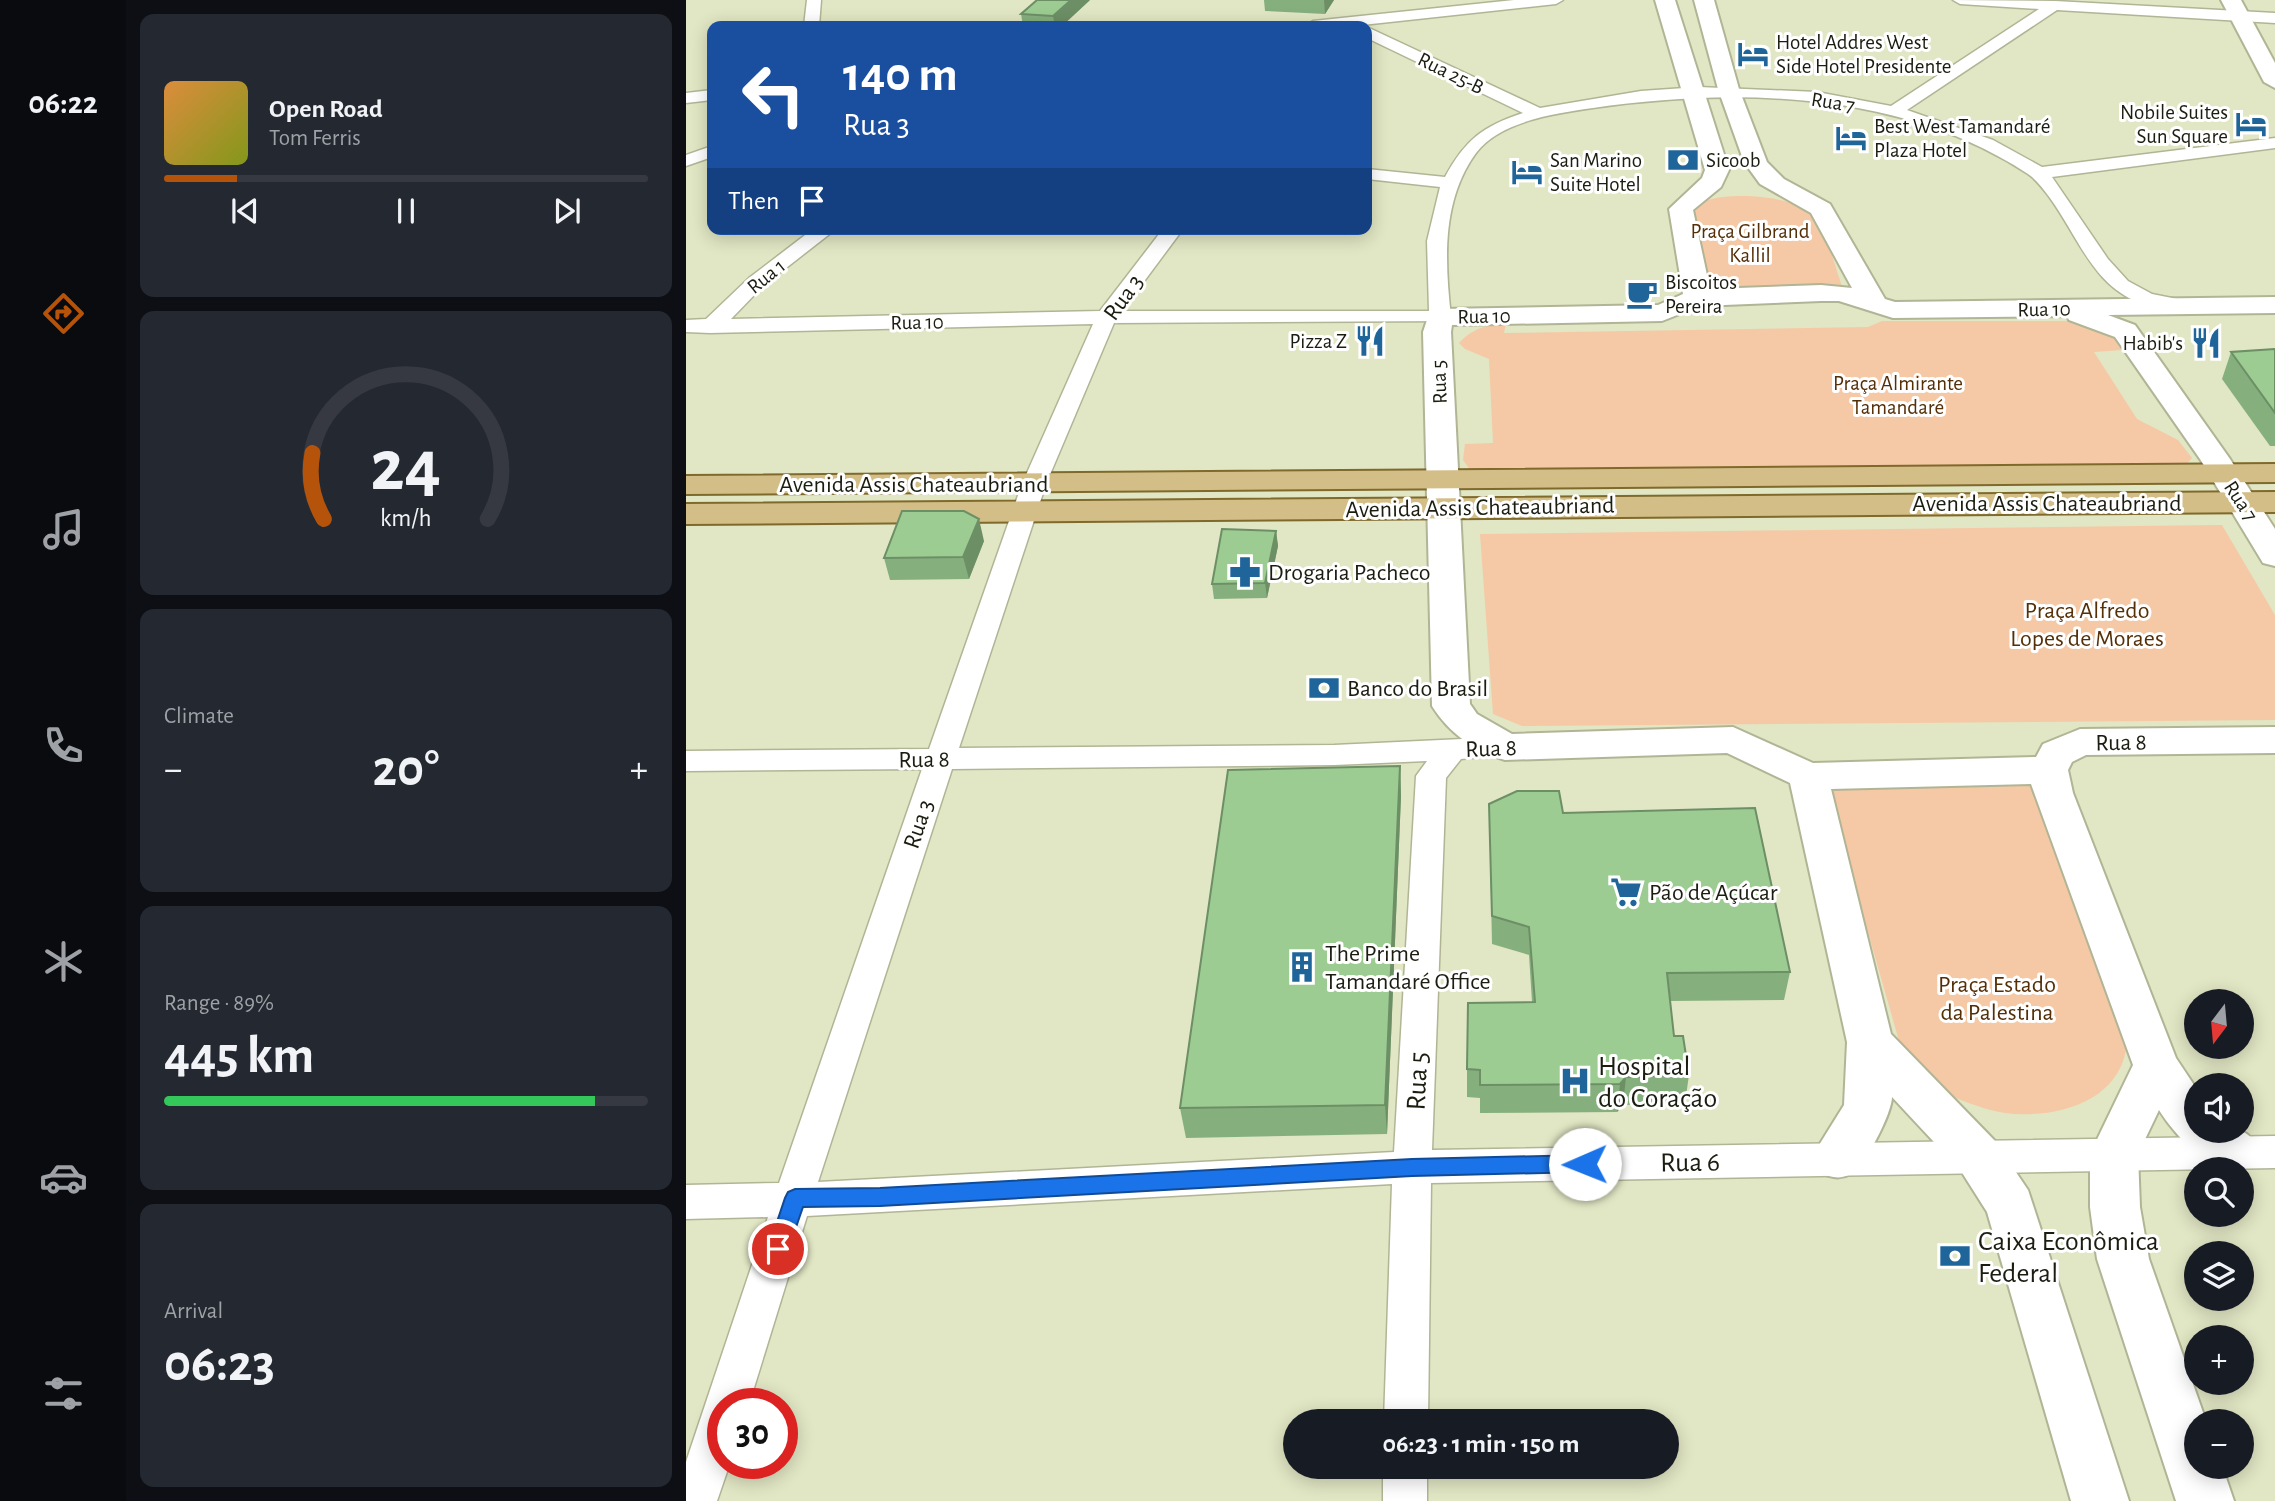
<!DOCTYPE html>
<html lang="en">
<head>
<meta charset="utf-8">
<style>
  body { margin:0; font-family:"Alegreya Sans",sans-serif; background:#242831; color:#f1f3f6; height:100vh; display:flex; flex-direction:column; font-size:26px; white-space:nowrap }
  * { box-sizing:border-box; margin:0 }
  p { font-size:23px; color:#9ea1a6 }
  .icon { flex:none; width:38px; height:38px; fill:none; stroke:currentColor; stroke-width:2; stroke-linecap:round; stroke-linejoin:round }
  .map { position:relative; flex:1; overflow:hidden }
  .drawer { display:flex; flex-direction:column; gap:14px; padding:14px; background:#0d0f14; width:560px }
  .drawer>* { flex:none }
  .top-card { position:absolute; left:21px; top:21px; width:665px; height:214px; border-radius:14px; box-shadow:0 4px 18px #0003; background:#1a4fa0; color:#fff; overflow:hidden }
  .needle { width:46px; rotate:196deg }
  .controls { position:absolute; left:1498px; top:989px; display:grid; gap:14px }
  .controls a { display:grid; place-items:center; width:70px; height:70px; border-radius:50%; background:#171b24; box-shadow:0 4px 18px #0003; font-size:35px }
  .speed { position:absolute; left:21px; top:1388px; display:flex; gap:14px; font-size:35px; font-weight:700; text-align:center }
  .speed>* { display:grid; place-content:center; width:91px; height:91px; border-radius:50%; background:#171b24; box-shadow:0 4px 18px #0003; line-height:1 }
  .speed .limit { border:10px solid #d22; background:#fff; color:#111 }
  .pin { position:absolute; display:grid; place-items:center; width:60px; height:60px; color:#fff; margin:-30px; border:4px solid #fff; border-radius:50%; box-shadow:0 2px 7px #0007 }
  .me { position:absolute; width:77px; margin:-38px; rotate:269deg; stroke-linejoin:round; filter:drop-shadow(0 0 5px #0008) }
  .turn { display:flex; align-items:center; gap:24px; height:147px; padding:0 21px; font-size:32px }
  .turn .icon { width:91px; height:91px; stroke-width:2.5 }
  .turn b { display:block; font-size:49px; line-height:60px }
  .then { display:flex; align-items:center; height:66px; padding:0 21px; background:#0003; gap:14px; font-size:26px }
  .big { font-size:52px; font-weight:700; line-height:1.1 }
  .drawer .widget { flex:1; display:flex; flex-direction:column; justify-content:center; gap:10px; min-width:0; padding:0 24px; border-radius:14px; background:#242831 }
  .drawer .dial { align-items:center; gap:0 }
  .dial svg { height:182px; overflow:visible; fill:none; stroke:#363941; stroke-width:7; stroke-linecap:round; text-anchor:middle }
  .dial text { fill:#f1f3f6; stroke:none }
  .song { display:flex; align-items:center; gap:21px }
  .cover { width:84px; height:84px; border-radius:10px; background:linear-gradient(135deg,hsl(30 70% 55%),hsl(70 70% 35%)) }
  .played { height:7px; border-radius:4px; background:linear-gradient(90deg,#b45309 15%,#363941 15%) }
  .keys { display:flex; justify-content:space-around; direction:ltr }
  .heat { display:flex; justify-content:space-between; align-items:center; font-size:38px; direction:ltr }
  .charge { height:10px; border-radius:5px; background:linear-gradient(90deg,#34c759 89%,#363941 0) }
  .trip { position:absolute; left:597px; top:1409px; width:396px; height:70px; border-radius:35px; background:#171b24; box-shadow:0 4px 18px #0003; font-weight:700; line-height:70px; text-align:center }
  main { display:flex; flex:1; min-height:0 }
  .dock { display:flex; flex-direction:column; width:126px; justify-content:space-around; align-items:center; background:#090b0e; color:#9ea1a6 }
  .dock .icon { width:49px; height:49px }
  .dock .on { color:#b45309 }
  .dock b { font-size:32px; color:#f1f3f6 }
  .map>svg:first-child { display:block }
</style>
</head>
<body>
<main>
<nav class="dock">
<b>06:22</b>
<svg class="icon on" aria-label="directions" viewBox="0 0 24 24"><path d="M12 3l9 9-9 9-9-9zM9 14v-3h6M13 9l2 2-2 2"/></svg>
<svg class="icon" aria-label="music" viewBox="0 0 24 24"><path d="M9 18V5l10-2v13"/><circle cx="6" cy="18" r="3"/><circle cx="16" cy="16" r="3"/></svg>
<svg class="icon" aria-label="phone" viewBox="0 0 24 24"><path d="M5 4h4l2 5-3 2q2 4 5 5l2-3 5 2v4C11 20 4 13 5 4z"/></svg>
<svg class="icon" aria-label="climate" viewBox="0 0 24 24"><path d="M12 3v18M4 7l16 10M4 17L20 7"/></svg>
<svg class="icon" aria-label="car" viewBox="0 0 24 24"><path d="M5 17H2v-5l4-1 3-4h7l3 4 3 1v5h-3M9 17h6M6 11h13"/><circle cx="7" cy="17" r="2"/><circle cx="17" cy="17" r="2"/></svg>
<svg class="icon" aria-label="filters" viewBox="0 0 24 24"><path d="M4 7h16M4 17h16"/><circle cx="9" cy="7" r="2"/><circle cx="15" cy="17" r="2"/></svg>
</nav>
<section class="drawer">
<div class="widget">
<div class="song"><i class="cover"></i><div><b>Open Road</b><p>Tom Ferris</p></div></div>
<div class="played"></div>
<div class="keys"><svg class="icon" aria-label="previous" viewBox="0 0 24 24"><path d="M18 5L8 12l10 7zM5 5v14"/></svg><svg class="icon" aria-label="pause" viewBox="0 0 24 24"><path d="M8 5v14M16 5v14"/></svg><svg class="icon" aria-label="next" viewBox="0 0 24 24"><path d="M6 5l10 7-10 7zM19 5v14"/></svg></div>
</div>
<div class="widget dial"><svg viewBox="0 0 100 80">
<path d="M14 69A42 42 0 1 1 86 69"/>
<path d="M14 69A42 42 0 0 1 9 40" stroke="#b45309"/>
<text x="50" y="56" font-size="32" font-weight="700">24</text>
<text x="50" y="72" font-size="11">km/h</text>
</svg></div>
<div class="widget"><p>Climate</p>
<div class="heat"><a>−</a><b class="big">20°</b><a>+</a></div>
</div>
<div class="widget"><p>Range · 89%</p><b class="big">445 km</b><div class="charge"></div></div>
<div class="widget"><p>Arrival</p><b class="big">06:23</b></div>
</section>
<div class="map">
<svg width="1589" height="1501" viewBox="0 0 1589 1501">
  <rect width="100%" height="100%" fill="#e1e6c4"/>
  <g fill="#f5c9a5">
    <path d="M1061 196C1140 200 1135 227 1158 292L1018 291 1006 208C1023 196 1041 196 1061 196Z"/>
    <path d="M1196 321H1384C1407 325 1423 328 1436 350L1408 352 1451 419 1492 440 1506 458 1499 466 785 471 777 460 779 444 807 443 803 359 779 349 773 343C787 328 800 325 820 324L818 333 1182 327Z"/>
    <path d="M1536 525 1589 615V720L836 726 807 714 794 534Z"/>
    <path d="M1347 782 1440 1050C1430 1104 1367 1119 1319 1113 1298 1110 1271 1099 1252 1090 1240 1085 1229 1071 1219 1062L1143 795 1144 786Z"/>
  </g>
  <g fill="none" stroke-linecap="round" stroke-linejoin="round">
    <defs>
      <g id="street">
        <path d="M121 0H135L133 26H118Z"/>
        <path d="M828 0H877L870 4 667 26H619L627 21Z"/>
        <path d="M1267 0 1369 1 1589 13V23L1371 10 1221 110 1307 140 1356 167 1589 138V148L1366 177 1422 259 1442 281 1466 294 1501 301 1504 305 1501 309C1490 312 1477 309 1465 306 1409 293 1394 239 1364 198 1357 189 1351 180 1342 174 1216 91 1052 87 907 108 871 113 814 121 790 153 755 201 759 262 765 317L761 321 428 323 360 484 273 748 648 745 819 737 829 740 834 747 829 754 775 759 760 778 746 1150 1589 1136V1168L745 1183 742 1421H698L706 1184 121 1216 63 1404H37V1463H44L31 1501H0V1462L82 1217 0 1219V1185L93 1183 236 769 0 771V751L243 749 336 484 407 324 24 333 0 332V320L20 319 63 278 127 229H150L77 286 45 319 414 311 477 229H497L436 311H743L741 241 754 187 681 179V169L759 177C779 140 797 126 837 113L681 38V27L854 108 955 91 1013 87 1131 92 1205 106 1353 9 1274 4ZM741 761 730 776 708 1152 132 1182 266 769 648 765Z"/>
        <path d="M26 90V100L0 103V93Z"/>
        <path d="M26 146V157L0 166V155Z"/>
        <rect x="697" y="1466" width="44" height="35"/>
      </g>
      <g id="secondary">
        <path d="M969 0H989L1043 170 1035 187 1007 210 1024 289 1135 285 1166 288 1125 213 1074 184 1058 162 1032 89 1008 0H1028L1053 89 1081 162 1098 179 1144 204 1199 299 1209 302 1589 297V313L1422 315 1449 325 1544 459 1589 529V566L1577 563 1514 459 1429 337 1383 320 1381 316 1207 318 1153 301H1135L1014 306 976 321 766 325 765 332 784 704 791 714 826 734 1047 727 1127 763 1350 757 1357 744 1394 729 1589 727V753L1400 755 1386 762 1382 770 1387 793 1490 1058 1510 1088V1130C1540 1130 1560 1121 1574 1151L1567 1166C1529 1179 1492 1140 1473 1110L1452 1154 1454 1207 1463 1259 1520 1421H1510V1466H1536L1548 1501H1490L1411 1259 1404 1207V1154L1447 1065 1345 784 1145 789 1205 1034 1309 1141 1342 1190 1443 1501H1385L1301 1212 1275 1171 1206 1097C1206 1113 1179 1166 1165 1174 1153 1180 1145 1177 1133 1173L1125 1158 1158 1105 1161 1042 1104 783 1041 753 819 760C788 751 763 733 746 706L737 332 744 311 754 309 972 305 997 294 983 209 1016 178 1019 170Z"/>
        <path d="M1535 0H1555L1589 63V88L1578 82Z"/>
      </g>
      <g id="primary">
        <path d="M1589 464V482L0 494V476Z"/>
        <path d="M1589 492V512L0 524V504Z"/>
      </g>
    </defs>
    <use href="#street" stroke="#b1b595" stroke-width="3"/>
    <use href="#secondary" stroke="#b1b595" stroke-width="4"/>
    <use href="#primary" stroke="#7f692b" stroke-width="4"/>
    <use href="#street" fill="#fff" fill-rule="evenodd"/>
    <use href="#secondary" fill="#fff" fill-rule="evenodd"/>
    <use href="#primary" fill="#d3be88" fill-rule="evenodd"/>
  </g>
  <g fill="#86af7e">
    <path d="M404 0 376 26H337L335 14Z"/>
    <path d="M578 0H648L639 14 579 11Z"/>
    <path d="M1589 349V446H1584L1536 379 1545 352Z"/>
    <path d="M590 531 592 546 581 598 528 599 526 584Z"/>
    <path d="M298 541 283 579 204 580 198 558Z"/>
    <path d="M714 766 715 796 701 1134 500 1138 494 1108Z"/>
    <path d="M803 804 877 813 1104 972 1098 1000 984 1001 988 1036 1003 1075 999 1103 937 1105 931 1112 794 1113V1098L781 1097V1069L846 1002 843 955 806 944Z"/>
  </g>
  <g fill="#6d8f66">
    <path d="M385 0H404L376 26H369L367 16Z"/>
    <path d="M638 0H648L639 14Z"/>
    <path d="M293 519 298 541 283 579 277 557Z"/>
    <path d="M590 531 592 546 581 598 579 583Z"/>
    <path d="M714 766 715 796 701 1134 699 1105Z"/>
    <path d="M940 1077 937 1105 931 1112 934 1084Z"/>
  </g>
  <g fill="#9ccc92" stroke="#6d8f66" stroke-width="2">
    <path d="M351 0H385L367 16 335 14Z"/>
    <path d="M1589 349V413L1545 352Z"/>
    <path d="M216 511H278L293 519 277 557 198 558Z"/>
    <path d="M536 529 590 531 579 583 526 584Z"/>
    <path d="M714 766 699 1105 494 1108 542 770Z"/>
    <path d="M831 791H873L877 813 1069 808 1104 972 981 973 988 1036H997L1003 1075 940 1077 934 1084 794 1085V1070L781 1069 782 1003 849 1002 843 927 806 916 803 804Z"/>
  </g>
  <path fill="#1a73e8" stroke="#114b97" stroke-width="2" d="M899 1155 906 1158 909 1164 906 1170 899 1172 726 1176 194 1206 117 1207 100 1256 92 1259 85 1256 82 1249 99 1198 102 1192 109 1189 194 1188 726 1159Z"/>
  <defs>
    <symbol id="hotel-bare" viewBox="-9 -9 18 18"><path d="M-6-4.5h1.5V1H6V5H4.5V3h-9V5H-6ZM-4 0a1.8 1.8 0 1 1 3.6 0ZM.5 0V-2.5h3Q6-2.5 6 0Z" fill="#1f659a" stroke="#fff" stroke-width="2.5" paint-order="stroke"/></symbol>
    <symbol id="bank-bare" viewBox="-9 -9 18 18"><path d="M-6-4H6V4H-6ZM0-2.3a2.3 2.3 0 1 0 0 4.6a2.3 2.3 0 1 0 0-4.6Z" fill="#1f659a" stroke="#fff" stroke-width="2.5" paint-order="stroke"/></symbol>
    <symbol id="cafe-bare" viewBox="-9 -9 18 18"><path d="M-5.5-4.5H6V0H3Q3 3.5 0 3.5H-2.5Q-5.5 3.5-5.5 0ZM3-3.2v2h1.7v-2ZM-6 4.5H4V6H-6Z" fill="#1f659a" stroke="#fff" stroke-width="2.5" paint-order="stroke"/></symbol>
    <symbol id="restaurant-bare" viewBox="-9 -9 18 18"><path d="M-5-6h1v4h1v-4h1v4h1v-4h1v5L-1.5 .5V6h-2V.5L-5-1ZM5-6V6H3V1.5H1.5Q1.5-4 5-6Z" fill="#1f659a" stroke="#fff" stroke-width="2.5" paint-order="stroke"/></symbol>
    <symbol id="pharmacy-bare" viewBox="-9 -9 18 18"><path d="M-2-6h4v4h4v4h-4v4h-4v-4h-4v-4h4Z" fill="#1f659a" stroke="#fff" stroke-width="2.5" paint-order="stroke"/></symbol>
    <symbol id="supermarket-bare" viewBox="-9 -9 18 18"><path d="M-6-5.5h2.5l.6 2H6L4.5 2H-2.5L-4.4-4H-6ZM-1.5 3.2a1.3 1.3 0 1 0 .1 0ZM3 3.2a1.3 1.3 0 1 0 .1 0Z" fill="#1f659a" stroke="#fff" stroke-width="2.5" paint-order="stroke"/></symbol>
    <symbol id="building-bare" viewBox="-9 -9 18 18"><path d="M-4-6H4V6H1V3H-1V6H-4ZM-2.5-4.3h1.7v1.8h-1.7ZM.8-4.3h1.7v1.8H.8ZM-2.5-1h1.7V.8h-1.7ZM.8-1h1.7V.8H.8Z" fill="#1f659a" stroke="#fff" stroke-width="2.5" paint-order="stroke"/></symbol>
    <symbol id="hospital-bare" viewBox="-9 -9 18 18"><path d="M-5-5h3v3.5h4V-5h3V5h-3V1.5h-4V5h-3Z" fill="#1f659a" stroke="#fff" stroke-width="2.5" paint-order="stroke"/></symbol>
  </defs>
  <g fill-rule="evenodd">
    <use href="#hotel-bare" x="1045" y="32" width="44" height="44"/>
    <use href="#hotel-bare" x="1543" y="102" width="44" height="44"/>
    <use href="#hotel-bare" x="1143" y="116" width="44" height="44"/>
    <use href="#bank-bare" x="975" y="138" width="44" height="44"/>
    <use href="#hotel-bare" x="819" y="150" width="44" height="44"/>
    <use href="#cafe-bare" x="934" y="272" width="44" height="44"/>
    <use href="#restaurant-bare" x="662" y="319" width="44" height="44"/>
    <use href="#restaurant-bare" x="1498" y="321" width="44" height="44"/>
    <use href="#pharmacy-bare" x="537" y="550" width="44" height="44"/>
    <use href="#bank-bare" x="616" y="666" width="44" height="44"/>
    <use href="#supermarket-bare" x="918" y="870" width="44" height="44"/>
    <use href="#building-bare" x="594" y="945" width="44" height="44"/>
    <use href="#hospital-bare" x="867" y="1059" width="44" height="44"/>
    <use href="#bank-bare" x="1247" y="1234" width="44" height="44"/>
  </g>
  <g text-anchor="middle" stroke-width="6" stroke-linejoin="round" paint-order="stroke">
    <g font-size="21" fill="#1b1d11" stroke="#fff" text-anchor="start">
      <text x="1090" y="49">Hotel Addres West<tspan x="1090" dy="24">Side Hotel Presidente</tspan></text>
      <text x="1542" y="119" text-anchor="end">Nobile Suites<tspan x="1542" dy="24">Sun Square</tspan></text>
      <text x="1188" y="133">Best West Tamandaré<tspan x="1188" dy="24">Plaza Hotel</tspan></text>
      <text x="864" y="167">San Marino<tspan x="864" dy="24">Suite Hotel</tspan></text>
      <text x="1020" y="167">Sicoob</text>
      <text x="979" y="289">Biscoitos<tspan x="979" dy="24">Pereira</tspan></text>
      <text x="661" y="348" text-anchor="end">Pizza Z</text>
      <text x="1497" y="350" text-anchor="end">Habib's</text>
    </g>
    <g font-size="21" fill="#1b1d11" stroke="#fff">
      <text transform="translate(765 73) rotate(26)" y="7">Rua 25-B</text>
      <text transform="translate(1147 102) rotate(9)" y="7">Rua 7</text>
      <text transform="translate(80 276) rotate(-39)" y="7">Rua 1</text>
      <text transform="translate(1358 309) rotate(-1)" y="7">Rua 10</text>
      <text transform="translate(798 316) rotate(-1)" y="7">Rua 10</text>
      <text transform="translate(231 322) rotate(-1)" y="7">Rua 10</text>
      <text transform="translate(753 382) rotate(-92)" y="7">Rua 5</text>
      <text transform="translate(1555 501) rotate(57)" y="7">Rua 7</text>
    </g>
    <g font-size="21" fill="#542f07" stroke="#fff">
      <text x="1064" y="238">Praça Gilbrand<tspan x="1064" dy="24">Kallil</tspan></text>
      <text x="1212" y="390">Praça Almirante<tspan x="1212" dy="24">Tamandaré</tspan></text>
    </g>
    <g font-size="24" fill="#1b1d11" stroke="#fff">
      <text transform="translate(437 297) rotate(-54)" y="8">Rua 3</text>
      <text x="228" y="492">Avenida Assis Chateaubriand</text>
      <text x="1361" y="511">Avenida Assis Chateaubriand</text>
      <text transform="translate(794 507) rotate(-1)" y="8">Avenida Assis Chateaubriand</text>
      <text transform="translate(1435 742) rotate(-1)" y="8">Rua 8</text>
      <text transform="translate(805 748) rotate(-2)" y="8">Rua 8</text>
      <text transform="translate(238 759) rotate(-1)" y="8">Rua 8</text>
      <text transform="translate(232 824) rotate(-71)" y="8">Rua 3</text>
    </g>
    <g font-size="24" fill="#1b1d11" stroke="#fff" text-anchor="start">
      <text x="582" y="580">Drogaria Pacheco</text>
      <text x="661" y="696">Banco do Brasil</text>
      <text x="963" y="900">Pão de Açúcar</text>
      <text x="639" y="961">The Prime<tspan x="639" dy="28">Tamandaré Office</tspan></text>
    </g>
    <g font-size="24" fill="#542f07" stroke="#fff">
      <text x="1401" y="618">Praça Alfredo<tspan x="1401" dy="28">Lopes de Moraes</tspan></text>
      <text x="1311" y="992">Praça Estado<tspan x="1311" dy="28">da Palestina</tspan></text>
    </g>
    <g font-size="28" fill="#1b1d11" stroke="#fff" text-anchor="start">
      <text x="912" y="1075">Hospital<tspan x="912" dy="32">do Coração</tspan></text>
      <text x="1292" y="1250">Caixa Econômica<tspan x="1292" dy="32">Federal</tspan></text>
    </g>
    <g font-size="28" fill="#1b1d11" stroke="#fff">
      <text transform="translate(730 1081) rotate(-87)" y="10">Rua 5</text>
      <text transform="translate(1004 1161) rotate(-1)" y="10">Rua 6</text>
    </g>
  </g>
</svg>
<div class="controls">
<a><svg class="needle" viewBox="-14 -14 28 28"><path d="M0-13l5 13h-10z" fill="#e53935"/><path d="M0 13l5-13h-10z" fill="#9ea1a6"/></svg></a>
<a><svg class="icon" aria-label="sound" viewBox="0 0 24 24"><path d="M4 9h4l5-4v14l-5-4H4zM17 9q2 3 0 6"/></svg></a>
<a><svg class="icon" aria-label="search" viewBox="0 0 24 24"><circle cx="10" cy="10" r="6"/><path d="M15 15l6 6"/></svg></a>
<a><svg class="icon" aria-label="layers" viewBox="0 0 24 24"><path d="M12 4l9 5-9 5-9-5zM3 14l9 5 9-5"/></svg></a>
<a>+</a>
<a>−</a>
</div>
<div class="speed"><div class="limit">30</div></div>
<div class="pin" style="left:92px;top:1249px;background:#d93025"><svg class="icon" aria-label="arrive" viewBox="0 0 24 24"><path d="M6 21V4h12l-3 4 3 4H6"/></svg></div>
<svg class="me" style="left:899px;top:1164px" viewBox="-20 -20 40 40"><circle r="19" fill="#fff"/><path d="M0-13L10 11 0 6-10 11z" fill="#1a73e8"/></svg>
<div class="trip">06:23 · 1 min · 150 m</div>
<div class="top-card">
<div class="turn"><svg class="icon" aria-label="left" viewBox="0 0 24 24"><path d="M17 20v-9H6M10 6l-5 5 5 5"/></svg><div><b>140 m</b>Rua 3</div></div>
<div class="then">Then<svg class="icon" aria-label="arrive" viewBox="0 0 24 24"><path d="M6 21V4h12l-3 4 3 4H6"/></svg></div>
</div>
</div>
</main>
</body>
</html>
